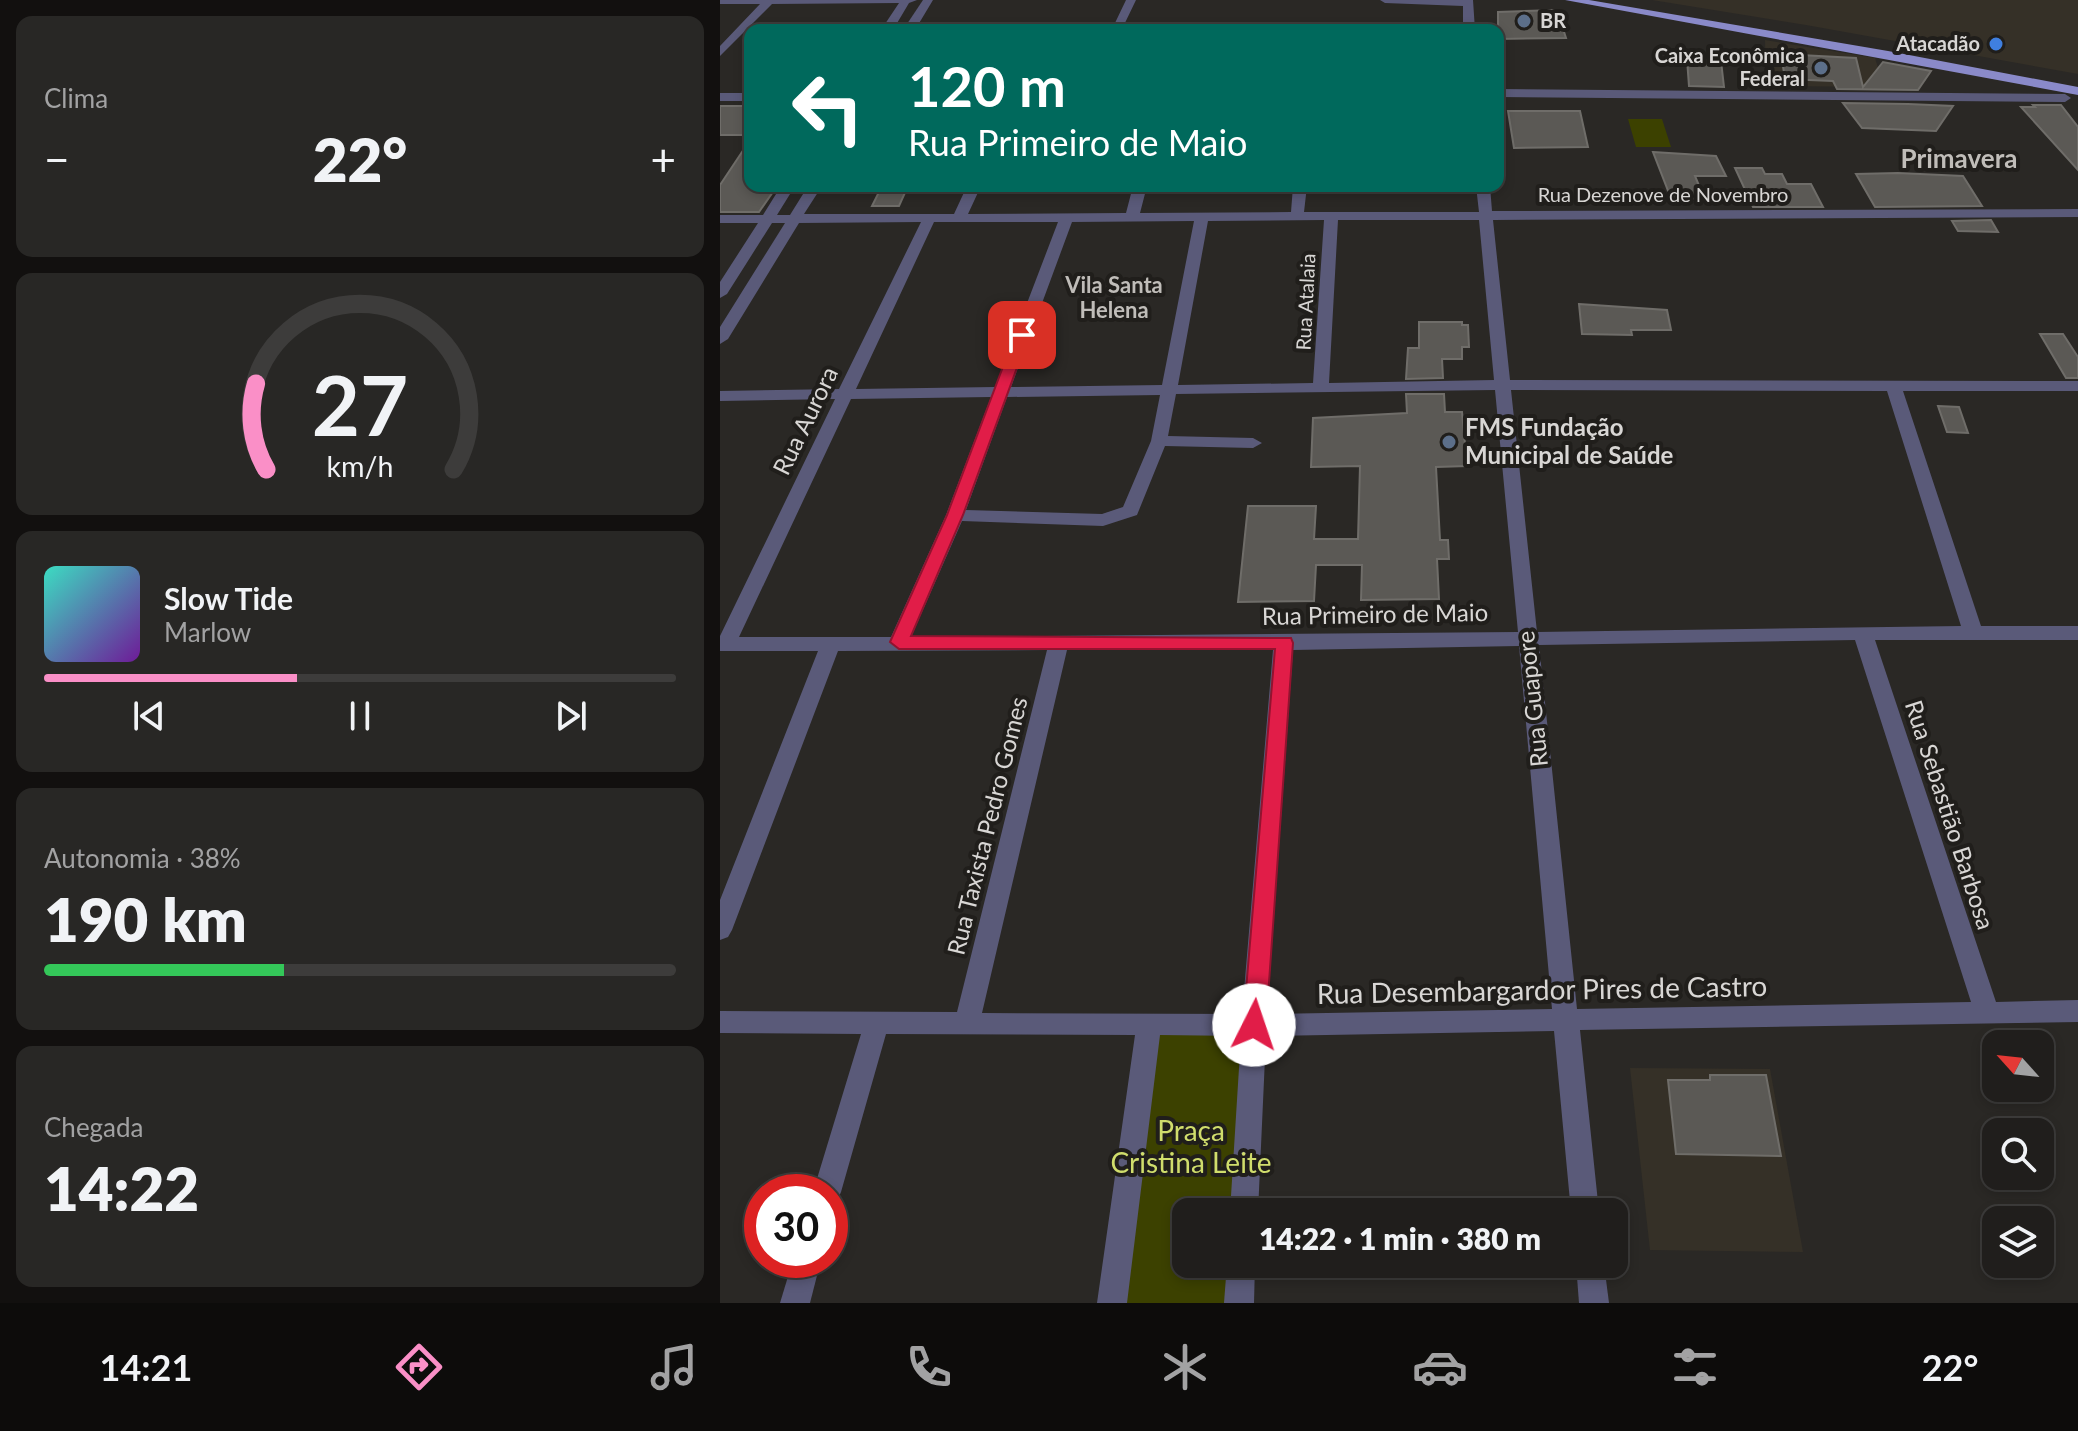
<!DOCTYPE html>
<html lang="pt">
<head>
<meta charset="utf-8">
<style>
  body { margin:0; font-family:Lato,sans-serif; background:#282725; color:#f1f3f6; height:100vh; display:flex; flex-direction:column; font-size:30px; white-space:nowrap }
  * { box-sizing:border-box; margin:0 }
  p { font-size:26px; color:#a2a2a3 }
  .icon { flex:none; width:44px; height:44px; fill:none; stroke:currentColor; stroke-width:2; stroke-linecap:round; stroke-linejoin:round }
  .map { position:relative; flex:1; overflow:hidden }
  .details { display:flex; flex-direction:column; gap:16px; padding:16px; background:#12100f; width:720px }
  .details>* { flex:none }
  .top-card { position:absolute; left:24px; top:24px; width:760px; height:168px; border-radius:16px; box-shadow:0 4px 12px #0003,0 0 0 2px #3d3c3b; background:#00695c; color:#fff; overflow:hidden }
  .needle { width:52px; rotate:297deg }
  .tools { position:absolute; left:1262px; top:1030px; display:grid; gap:16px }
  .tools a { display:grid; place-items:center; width:72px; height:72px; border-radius:16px; background:#201e1c; box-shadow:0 4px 12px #0003,0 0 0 2px #3d3c3b; font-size:40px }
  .speed { position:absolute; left:24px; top:1174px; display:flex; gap:16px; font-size:40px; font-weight:700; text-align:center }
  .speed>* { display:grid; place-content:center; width:104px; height:104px; border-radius:50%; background:#201e1c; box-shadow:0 4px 12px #0003,0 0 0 2px #3d3c3b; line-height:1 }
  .speed .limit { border:12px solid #d22; background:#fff; color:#111 }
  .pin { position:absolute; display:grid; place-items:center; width:68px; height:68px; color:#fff; margin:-34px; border-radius:16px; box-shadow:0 4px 12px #0006 }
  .me { position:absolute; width:88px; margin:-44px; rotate:4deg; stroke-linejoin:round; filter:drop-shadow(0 0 6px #0008) }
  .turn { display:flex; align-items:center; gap:28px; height:168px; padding:0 32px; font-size:36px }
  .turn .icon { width:104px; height:104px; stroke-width:2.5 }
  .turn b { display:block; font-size:56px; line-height:68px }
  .big { font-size:60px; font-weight:800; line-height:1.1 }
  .details .card { flex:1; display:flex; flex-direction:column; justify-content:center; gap:12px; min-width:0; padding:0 28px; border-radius:16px; background:#282725 }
  .details .dial { align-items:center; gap:0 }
  .dial svg { height:208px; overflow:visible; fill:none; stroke:#3d3c3b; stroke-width:7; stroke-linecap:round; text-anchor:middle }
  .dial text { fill:#f1f3f6; stroke:none }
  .song { display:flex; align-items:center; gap:24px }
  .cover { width:96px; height:96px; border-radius:12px; background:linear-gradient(135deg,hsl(170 70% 55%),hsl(280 70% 35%)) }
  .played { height:8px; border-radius:4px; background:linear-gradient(90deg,#fa8fc7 40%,#3d3c3b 40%) }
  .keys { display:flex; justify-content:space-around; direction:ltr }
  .heat { display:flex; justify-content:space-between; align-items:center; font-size:44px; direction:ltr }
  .charge { height:12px; border-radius:6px; background:linear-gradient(90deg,#34c759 38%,#3d3c3b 0) }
  .trip { position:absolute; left:452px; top:1198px; width:456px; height:80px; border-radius:16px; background:#201e1c; box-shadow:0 4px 12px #0003,0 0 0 2px #3d3c3b; font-weight:800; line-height:80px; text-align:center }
  .dock { display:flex; height:128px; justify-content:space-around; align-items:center; background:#0d0c0b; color:#a2a2a3 }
  .dock .icon { width:56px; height:56px }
  .dock .current { color:#fa8fc7 }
  .dock b { font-size:36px; color:#f1f3f6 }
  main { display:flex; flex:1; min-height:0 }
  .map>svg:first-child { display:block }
</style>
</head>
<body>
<main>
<section class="details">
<div class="card"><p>Clima</p>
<div class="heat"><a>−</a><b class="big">22°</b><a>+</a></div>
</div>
<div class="card dial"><svg viewBox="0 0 100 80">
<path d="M14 69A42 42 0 1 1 86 69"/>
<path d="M14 69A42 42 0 0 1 10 36" stroke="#fa8fc7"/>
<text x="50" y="56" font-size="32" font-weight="700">27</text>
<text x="50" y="72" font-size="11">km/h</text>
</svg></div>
<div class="card">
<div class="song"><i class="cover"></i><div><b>Slow Tide</b><p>Marlow</p></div></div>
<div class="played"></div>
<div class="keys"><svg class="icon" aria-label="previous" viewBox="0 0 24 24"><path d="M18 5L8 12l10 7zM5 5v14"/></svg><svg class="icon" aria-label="pause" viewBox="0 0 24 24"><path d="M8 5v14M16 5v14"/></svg><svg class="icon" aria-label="next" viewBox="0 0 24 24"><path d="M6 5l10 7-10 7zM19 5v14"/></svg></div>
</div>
<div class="card"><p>Autonomia · 38%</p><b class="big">190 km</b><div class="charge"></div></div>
<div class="card"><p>Chegada</p><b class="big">14:22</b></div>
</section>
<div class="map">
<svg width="1358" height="1303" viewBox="0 0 1358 1303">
  <rect width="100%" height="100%" fill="#2a2825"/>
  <g fill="#353027">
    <path d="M932 0H1358V74L1086 25Z"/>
    <path d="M1045 40 1155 58 1164 87 1046 86Z"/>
    <path d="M910 1068 1050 1069 1083 1252 930 1250Z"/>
  </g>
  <g fill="#3c4100">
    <path d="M908 119H942L951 147H916Z"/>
    <path d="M429 1024 534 1025 524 1212H466V1264H521L519 1303H392Z"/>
  </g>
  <g fill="#5b5955" stroke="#6f6d69" stroke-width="2">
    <path d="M837 10 846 38 778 39V12Z"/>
    <path d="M1061 54 1136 58 1143 87 1163 62 1211 71 1198 90 1117 89 1113 81 1065 79Z"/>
    <path d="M967 59 1001 61 1004 87 969 86Z"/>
    <path d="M1123 103 1188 104 1233 106 1216 131 1142 128Z"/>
    <path d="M1313 105H1341L1358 127V170L1301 107H1315Z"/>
    <rect x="0" y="106" width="30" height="29"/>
    <path d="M788 111H860L868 147 794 148Z"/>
    <path d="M30 140V186L55 189 39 212H0V185Z"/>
    <path d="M933 152 996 156 1006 176H975L985 200 952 201Z"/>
    <path d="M1015 168H1042L1045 174H1062L1067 184H1091L1103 207H1033Z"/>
    <path d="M1178 173 1243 176 1262 206 1155 207 1136 174Z"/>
    <path d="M162 186H188L179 206H152Z"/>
    <path d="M1271 220 1278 232 1238 231 1232 221Z"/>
    <path d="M859 304 947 310 951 330H911L912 335 862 334Z"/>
    <path d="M699 322H742V325H748L749 347H742V359H722L723 378 686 379 688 348H699Z"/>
    <path d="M1320 334H1343L1358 357V378H1346Z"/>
    <path d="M686 394H724L725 412H742L747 466 716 467 720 540H728L729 559H717L719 599 641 600 642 565H596L594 601 518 602 528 506H596L594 539H638L640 466 591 467 593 418 687 413Z"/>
    <path d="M1218 406 1239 407 1248 433 1227 432Z"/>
    <path d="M990 1075H1046L1061 1156 956 1154 948 1080H990Z"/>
  </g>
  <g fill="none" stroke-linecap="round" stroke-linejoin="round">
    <g fill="#5a5a79" fill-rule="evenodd">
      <path d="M0 0H197L189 3 173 30H161L179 3 52 4 0 56V46L40 4H0Z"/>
      <path d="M203 0H213L195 30H183Z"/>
      <path d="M406 0H416L403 27 376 30 395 23Z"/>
      <path d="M660 0H753L755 30H743V6L665 3Z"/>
      <path d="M778 89 1345 94 1351 98 1345 102 778 97Z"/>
      <rect x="0" y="93" width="30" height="8"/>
      <path d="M61 186H75L57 215H70L88 186H102L84 214H234L247 186H261L248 214 406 213 413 186H427L420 213 571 212 573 186H587L584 212H759L756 186H770L772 211 1358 209V217L773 220 790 380 1358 381V391H1183L1261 626H1358V640H1155L1276 1002 1358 1000V1022L860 1030 879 1212H851L834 1031 546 1036 538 1212H510L521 1036 440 1035 407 1303H377L415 1035 166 1034 121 1192 117 1201 110 1204V1192H93L141 1034 0 1033V1011L237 1012 327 650 118 651 12 930 8 937 0 940V900L98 651H0V636L115 399 0 401V391L119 389 201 222 79 223 8 339 0 344V327L65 223H52L7 294 0 298V282L38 223H0V215H43ZM604 220 593 383 458 385 488 221ZM618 220H759L774 380 609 383ZM474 221 442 385 291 387 352 222ZM214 222H338L275 387 136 389ZM775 390 798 632 191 637 242 521 383 526 417 515 445 446 533 448 542 443 533 438 448 436 456 394ZM791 390 1167 391 1241 626 817 632ZM440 395 431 441 403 507 382 514 246 510 287 397ZM271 397 226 515 171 637H19L131 399ZM1135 640 1251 1002 857 1009 819 645ZM799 646 832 1009 547 1014 573 650ZM347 650H553L522 1014 262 1013Z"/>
      <path d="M73 1260H101L90 1303H60Z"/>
      <path d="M507 1264H535L534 1303H504Z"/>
      <path d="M856 1264H884L889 1303H859Z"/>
    </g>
    <path fill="#8a8ac9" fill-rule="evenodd" d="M845 0H869L1168 51 1358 87V95Z"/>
  </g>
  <path fill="#e11d48" stroke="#92132f" stroke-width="2" d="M302 331 309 335 243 515 191 636 571 638 573 643 546 1025 542 1032 534 1035 526 1032 523 1025 555 649H179L170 642 227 515 295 335Z"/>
  <g fill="#5c6f8a" stroke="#201e1b" stroke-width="3">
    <circle cx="804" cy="21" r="8"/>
    <circle cx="1101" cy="68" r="8"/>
    <circle cx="729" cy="442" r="8"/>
  </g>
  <circle fill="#3f7fe0" stroke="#201e1b" stroke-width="3" cx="1276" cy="44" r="8"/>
  <g text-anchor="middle" stroke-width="8" stroke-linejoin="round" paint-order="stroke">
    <g font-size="20" font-weight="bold" fill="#d8d6d4" stroke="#201e1b" text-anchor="end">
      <text x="820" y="28" text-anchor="start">BR</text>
      <text x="1260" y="51">Atacadão</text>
      <text x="1085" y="63">Caixa Econômica<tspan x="1085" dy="23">Federal</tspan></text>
    </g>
    <g font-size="20" fill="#d8d6d4" stroke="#201e1b">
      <text x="943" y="202">Rua Dezenove de Novembro</text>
      <text transform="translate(586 302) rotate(-87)" y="7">Rua Atalaia</text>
    </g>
    <g font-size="22" font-weight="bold" fill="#c0bdb9" stroke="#201e1b">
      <text x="394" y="293">Vila Santa<tspan x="394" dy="25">Helena</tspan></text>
    </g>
    <g font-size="24" fill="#d8d6d4" stroke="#201e1b">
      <text transform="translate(86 421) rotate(-64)" y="8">Rua Aurora</text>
      <text transform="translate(655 615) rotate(-1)" y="8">Rua Primeiro de Maio</text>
      <text transform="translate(813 699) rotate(-96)" y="8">Rua Guapore</text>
      <text transform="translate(1229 815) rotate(72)" y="8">Rua Sebastião Barbosa</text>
      <text transform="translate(268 826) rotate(-76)" y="8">Rua Taxista Pedro Gomes</text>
    </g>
    <g font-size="24" font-weight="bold" fill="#d8d6d4" stroke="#201e1b" text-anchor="start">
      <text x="745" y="436">FMS Fundação<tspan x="745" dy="28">Municipal de Saúde</tspan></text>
    </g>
    <g font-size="26" font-weight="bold" fill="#c0bdb9" stroke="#201e1b">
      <text x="1239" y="168">Primavera</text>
    </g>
    <g font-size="28" fill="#d8d6d4" stroke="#201e1b">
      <text transform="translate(822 990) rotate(-1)" y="10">Rua Desembargardor Pires de Castro</text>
    </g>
    <g font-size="28" fill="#d0dd6c" stroke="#201e1b">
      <text x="471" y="1141">Praça<tspan x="471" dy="32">Cristina Leite</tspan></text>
    </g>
  </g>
</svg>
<div class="tools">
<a><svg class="needle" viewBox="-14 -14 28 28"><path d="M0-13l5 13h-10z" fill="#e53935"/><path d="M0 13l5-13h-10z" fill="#a2a2a3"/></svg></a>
<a><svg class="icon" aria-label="search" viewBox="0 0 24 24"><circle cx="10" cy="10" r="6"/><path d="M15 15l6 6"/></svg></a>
<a><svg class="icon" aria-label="layers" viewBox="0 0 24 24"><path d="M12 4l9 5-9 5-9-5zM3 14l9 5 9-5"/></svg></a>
</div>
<div class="speed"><div class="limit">30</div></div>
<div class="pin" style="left:302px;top:335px;background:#d93025"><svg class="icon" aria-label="arrive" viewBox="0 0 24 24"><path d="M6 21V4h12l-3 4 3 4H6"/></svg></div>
<svg class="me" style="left:534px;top:1025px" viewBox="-20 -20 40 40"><circle r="19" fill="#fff"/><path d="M0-13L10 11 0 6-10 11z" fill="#e11d48"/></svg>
<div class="trip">14:22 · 1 min · 380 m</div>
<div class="top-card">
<div class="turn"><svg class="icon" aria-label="left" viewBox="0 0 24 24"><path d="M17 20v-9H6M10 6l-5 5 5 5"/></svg><div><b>120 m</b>Rua Primeiro de Maio</div></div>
</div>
</div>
</main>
<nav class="dock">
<b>14:21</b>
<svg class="icon current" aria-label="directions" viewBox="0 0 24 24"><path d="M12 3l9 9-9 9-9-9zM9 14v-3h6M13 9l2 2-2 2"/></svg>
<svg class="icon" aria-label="music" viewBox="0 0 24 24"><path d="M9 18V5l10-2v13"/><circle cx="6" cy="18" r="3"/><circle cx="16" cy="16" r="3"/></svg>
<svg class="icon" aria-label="phone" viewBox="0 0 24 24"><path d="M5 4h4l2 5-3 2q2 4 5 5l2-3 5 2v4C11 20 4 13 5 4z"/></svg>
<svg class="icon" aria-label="climate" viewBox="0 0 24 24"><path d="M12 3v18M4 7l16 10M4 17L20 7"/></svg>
<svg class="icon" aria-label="car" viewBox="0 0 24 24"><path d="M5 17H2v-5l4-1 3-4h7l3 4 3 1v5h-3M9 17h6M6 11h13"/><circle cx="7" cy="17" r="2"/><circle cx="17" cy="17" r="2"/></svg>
<svg class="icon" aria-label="filters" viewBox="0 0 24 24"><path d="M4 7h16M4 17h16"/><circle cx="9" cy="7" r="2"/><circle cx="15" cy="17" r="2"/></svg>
<b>22°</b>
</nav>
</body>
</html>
